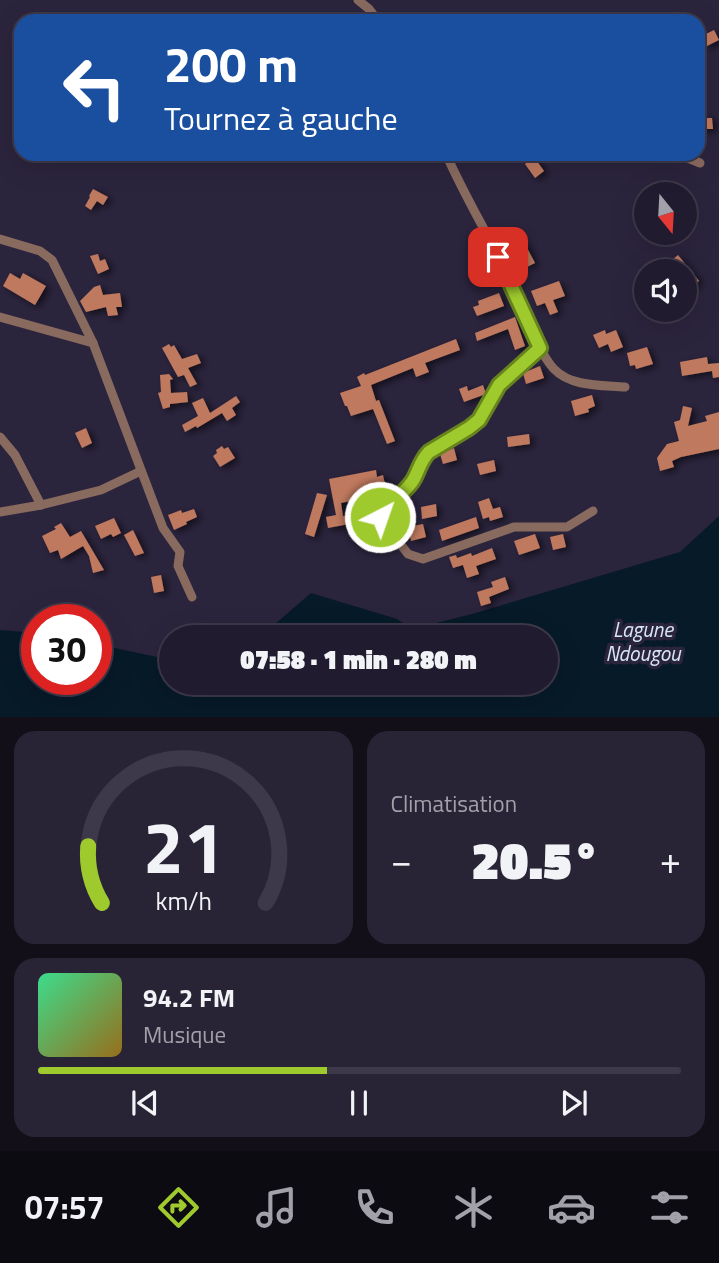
<!DOCTYPE html>
<html lang="fr">
<head>
<meta charset="utf-8">
<style>
  body { margin:0; font-family:"Titillium Web",sans-serif; background:#282436; color:#f1f3f6; height:100vh; display:flex; flex-direction:column; font-size:26px; white-space:nowrap }
  * { box-sizing:border-box; margin:0 }
  p { font-size:23px; color:#a2a1aa }
  .icon { flex:none; width:38px; height:38px; fill:none; stroke:currentColor; stroke-width:2; stroke-linecap:round; stroke-linejoin:round }
  .map { position:relative; height:717px; overflow:hidden }
  .side { display:flex; flex-direction:column; gap:14px; padding:14px; background:#120f19; flex:1 }
  .side>* { flex:none }
  .banner { position:absolute; left:14px; top:14px; width:691px; height:147px; border-radius:21px; box-shadow:0 7px 28px #0002,0 0 0 2px #3d394a; background:#1a4fa0; color:#fff; overflow:hidden }
  .needle { width:46px; rotate:162deg }
  .buttons { position:absolute; left:634px; top:182px; display:grid; gap:14px }
  .buttons a { display:grid; place-items:center; width:63px; height:63px; border-radius:50%; background:#201b2e; box-shadow:0 7px 28px #0002,0 0 0 2px #3d394a; font-size:35px }
  .speed { position:absolute; left:21px; top:604px; display:flex; gap:14px; font-size:35px; font-weight:700; text-align:center }
  .speed>* { display:grid; place-content:center; width:91px; height:91px; border-radius:50%; background:#201b2e; box-shadow:0 7px 28px #0002,0 0 0 2px #3d394a; line-height:1 }
  .speed .limit { border:10px solid #d22; background:#fff; color:#111 }
  .pin { position:absolute; display:grid; place-items:center; width:60px; height:60px; color:#fff; margin:-30px; border-radius:14px; box-shadow:0 4px 10px #0006 }
  .me { position:absolute; width:77px; margin:-38px; rotate:41deg; stroke-linejoin:round; filter:drop-shadow(0 0 5px #0008) }
  .turn { display:flex; align-items:center; gap:24px; height:147px; padding:0 35px; font-size:32px }
  .turn .icon { width:91px; height:91px; stroke-width:2.5 }
  .turn b { display:block; font-size:49px; line-height:60px }
  .big { font-size:52px; font-weight:800; line-height:1.1 }
  .side .widget { flex:1; display:flex; flex-direction:column; justify-content:center; gap:10px; min-width:0; padding:0 24px; border-radius:21px; background:#282436 }
  .side .dial { align-items:center; gap:0 }
  .dial svg { height:182px; overflow:visible; fill:none; stroke:#3d394a; stroke-width:7; stroke-linecap:round; text-anchor:middle }
  .dial text { fill:#f1f3f6; stroke:none }
  .song { display:flex; align-items:center; gap:21px }
  .cover { width:84px; height:84px; border-radius:10px; background:linear-gradient(135deg,hsl(150 70% 55%),hsl(40 70% 35%)) }
  .played { height:7px; border-radius:4px; background:linear-gradient(90deg,#9fca2d 45%,#3d394a 45%) }
  .keys { display:flex; justify-content:space-around; direction:ltr }
  .heat { display:flex; justify-content:space-between; align-items:center; font-size:38px; direction:ltr }
  .side .tiles { flex:1; display:grid; gap:14px; grid-template-columns:1fr 1fr }
  .widget:last-child { grid-column:span 2 }
  .trip { position:absolute; left:159px; top:625px; width:399px; height:70px; border-radius:35px; background:#201b2e; box-shadow:0 7px 28px #0002,0 0 0 2px #3d394a; font-weight:800; line-height:70px; text-align:center }
  .tabs { display:flex; height:112px; justify-content:space-around; align-items:center; background:#0d0b12; color:#a2a1aa }
  .tabs .icon { width:49px; height:49px }
  .tabs .selected { color:#9fca2d }
  .tabs b { font-size:32px; color:#f1f3f6 }
  .map>svg:first-child { display:block }
</style>
</head>
<body>
<div class="map">
<svg width="719" height="717" viewBox="0 0 719 717">
  <defs>
    <filter id="shadow"><feDropShadow dx="4" dy="2.5" stdDeviation="3.5" flood-color="#0009"/></filter>
  </defs>
  <rect width="100%" height="100%" fill="#2b243d"/>
  <path fill="#071a28" d="M719 516V717H0V630L37 633V679H96V644L171 660 172 682H546V637H260L311 593 397 619 412 629 472 614 680 552Z"/>
  <g fill="#bf795f" filter="url(#shadow)">
    <path d="M714 30 719 40 707 46 702 36Z"/>
    <path d="M698 118H712L713 129H698Z"/>
    <path d="M534 157 544 171 535 178 525 164Z"/>
    <path d="M93 189 108 197 103 205 97 201 91 210 85 206 90 197 89 196Z"/>
    <path d="M525 244 535 263 527 267 517 247Z"/>
    <path d="M98 254 100 261 105 259 109 269 98 274 90 256Z"/>
    <path d="M678 255 699 281 687 291 684 288V271H670L666 265Z"/>
    <path d="M10 273 20 279 23 273 46 286 35 305 3 286Z"/>
    <path d="M559 281 565 296 553 300 558 312 550 315 545 303 537 306 531 291Z"/>
    <path d="M100 285 103 295 120 293 122 307H116L118 315 108 316 106 307 86 312 80 301 94 287Z"/>
    <path d="M499 293 504 306 477 316 473 307 479 305 478 301Z"/>
    <path d="M515 317 525 346 515 350 508 329 477 341 475 333Z"/>
    <path d="M605 330 606 334 616 330 623 347 611 352 608 344 599 348 593 335Z"/>
    <path d="M456 339 460 350 425 363 429 372 416 377 413 368 371 385 376 401 379 400 395 441 387 444 373 409 351 416 347 406H345L340 393 361 386 357 377 364 373 365 375Z"/>
    <path d="M169 344 171 347 174 345 182 359 197 354 201 363 188 368 197 384 190 387 184 375 178 377 162 348Z"/>
    <path d="M647 347 653 364 636 369 635 365 630 366 627 353Z"/>
    <path d="M707 357 708 364 719 363V377L713 378 712 371 682 376 680 362Z"/>
    <path d="M540 366 544 378 526 384 523 373Z"/>
    <path d="M169 374 173 379 170 380 171 393 187 392 188 402 170 404V407L163 409 158 393 161 392 160 375Z"/>
    <path d="M483 385 486 394 464 402 459 389 467 386 468 391Z"/>
    <path d="M592 395 595 406 588 409 589 412 575 416 571 401Z"/>
    <path d="M236 396 240 402 232 408 236 415 227 421 222 413 197 428 196 426 185 432 182 425 198 416 192 403 203 398 210 413Z"/>
    <path d="M683 406 692 408 688 426 707 421 705 416 719 412V449L681 457 672 461 674 467 660 471 657 458 667 444 679 441 674 422 680 420Z"/>
    <path d="M86 428 92 443 82 448 75 433Z"/>
    <path d="M529 434 530 444 508 447 507 437Z"/>
    <path d="M222 446 224 449 228 447 235 458 220 467 213 456 217 453 216 450Z"/>
    <path d="M454 448 457 460 443 464 440 454Z"/>
    <path d="M494 460 496 471 480 475 477 464Z"/>
    <path d="M376 470 377 477 383 475 387 494 341 503 343 516 358 513 360 522 328 528 326 517 336 515 329 479Z"/>
    <path d="M317 493 327 495 314 537 305 534Z"/>
    <path d="M489 498 493 509 500 507 503 517 490 521 489 517 483 519 478 502Z"/>
    <path d="M436 504 437 516 422 519 421 507Z"/>
    <path d="M194 509 197 517 186 522 187 524 174 530 168 515 181 510 182 513Z"/>
    <path d="M406 509 409 522 396 525 393 512Z"/>
    <path d="M476 517 479 528 442 541 439 530Z"/>
    <path d="M114 518 121 533 113 537 111 534 101 539 95 526Z"/>
    <path d="M61 523 70 537 81 531 104 570 93 573 89 556 83 546 61 559 58 550 50 553 42 536 56 529 54 527Z"/>
    <path d="M423 524 426 537 411 541 408 527Z"/>
    <path d="M133 530 144 553 135 556 124 535Z"/>
    <path d="M535 534 540 548 519 555 514 541Z"/>
    <path d="M563 534 566 547 553 550 550 537Z"/>
    <path d="M492 548 496 559 476 566 479 574 467 578 463 565 453 568 449 557 456 555 457 558 471 553 472 556Z"/>
    <path d="M161 575 164 591 154 593 151 577Z"/>
    <path d="M505 577 509 589 489 597 491 603 481 606 477 592 493 587 491 582Z"/>
  </g>
  <g fill="none" stroke-linecap="round" stroke-linejoin="round">
    <g stroke="#896a5f" stroke-width="9">
      <path d="M358 0 369 9 378 21"/>
      <path d="M446 154C465 197 489 236 509 278 521 302 537 351 554 369 571 387 602 385 625 387"/>
      <path d="M678 154 700 163"/>
      <path d="M0 239 40 251 52 260 93 343 163 528 180 552 178 566 192 597"/>
      <path d="M0 317 93 343"/>
      <path d="M540 348 499 385 479 420 469 428 429 452C419 462 419 472 412 482 404 493 391 502 382 511L380 518 408 554 423 559 514 527H567L593 511"/>
      <path d="M0 437 15 455 41 505"/>
      <path d="M0 512 41 505 101 490 141 471"/>
    </g>
  </g>
  <g fill="none" stroke-linecap="round" stroke-linejoin="round">
    <defs>
      <path id="route" d="M380 517 382 511C391 502 404 493 412 482 419 472 419 462 429 452L469 428 479 420 499 385 540 348 498 257"/>
    </defs>
    <use href="#route" stroke="#67831d" stroke-width="18"/>
    <use href="#route" stroke="#9fca2d" stroke-width="12"/>
  </g>
  <g text-anchor="middle" stroke-width="7" stroke-linejoin="round" paint-order="stroke">
    <g font-size="21" font-style="italic" fill="#d7e7f4" stroke="#2b243d">
      <text x="643" y="637">Lagune<tspan x="643" dy="24">Ndougou</tspan></text>
    </g>
  </g>
</svg>
<div class="buttons">
<a><svg class="needle" viewBox="-14 -14 28 28"><path d="M0-13l5 13h-10z" fill="#e53935"/><path d="M0 13l5-13h-10z" fill="#a2a1aa"/></svg></a>
<a><svg class="icon" aria-label="sound" viewBox="0 0 24 24"><path d="M4 9h4l5-4v14l-5-4H4zM17 9q2 3 0 6"/></svg></a>
</div>
<div class="speed"><div class="limit">30</div></div>
<div class="pin" style="left:498px;top:257px;background:#d93025"><svg class="icon" aria-label="arrive" viewBox="0 0 24 24"><path d="M6 21V4h12l-3 4 3 4H6"/></svg></div>
<svg class="me" style="left:380px;top:517px" viewBox="-20 -20 40 40"><circle r="17" fill="#9fca2d" stroke="#fff" stroke-width="3"/><path d="M0-11L8 9 0 5-8 9z" fill="#fff"/></svg>
<div class="trip">07:58 · 1 min · 280 m</div>
<div class="banner">
<div class="turn"><svg class="icon" aria-label="left" viewBox="0 0 24 24"><path d="M17 20v-9H6M10 6l-5 5 5 5"/></svg><div><b>200 m</b>Tournez à gauche</div></div>
</div>
</div>
<section class="side">
<div class="tiles">
<div class="widget dial"><svg viewBox="0 0 100 80">
<path d="M14 69A42 42 0 1 1 86 69"/>
<path d="M14 69A42 42 0 0 1 8 44" stroke="#9fca2d"/>
<text x="50" y="56" font-size="32" font-weight="700">21</text>
<text x="50" y="72" font-size="11">km/h</text>
</svg></div>
<div class="widget"><p>Climatisation</p>
<div class="heat"><a>−</a><b class="big">20.5°</b><a>+</a></div>
</div>
<div class="widget">
<div class="song"><i class="cover"></i><div><b>94.2 FM</b><p>Musique</p></div></div>
<div class="played"></div>
<div class="keys"><svg class="icon" aria-label="previous" viewBox="0 0 24 24"><path d="M18 5L8 12l10 7zM5 5v14"/></svg><svg class="icon" aria-label="pause" viewBox="0 0 24 24"><path d="M8 5v14M16 5v14"/></svg><svg class="icon" aria-label="next" viewBox="0 0 24 24"><path d="M6 5l10 7-10 7zM19 5v14"/></svg></div>
</div>
</div>
</section>
<nav class="tabs">
<b>07:57</b>
<svg class="icon selected" aria-label="directions" viewBox="0 0 24 24"><path d="M12 3l9 9-9 9-9-9zM9 14v-3h6M13 9l2 2-2 2"/></svg>
<svg class="icon" aria-label="music" viewBox="0 0 24 24"><path d="M9 18V5l10-2v13"/><circle cx="6" cy="18" r="3"/><circle cx="16" cy="16" r="3"/></svg>
<svg class="icon" aria-label="phone" viewBox="0 0 24 24"><path d="M5 4h4l2 5-3 2q2 4 5 5l2-3 5 2v4C11 20 4 13 5 4z"/></svg>
<svg class="icon" aria-label="climate" viewBox="0 0 24 24"><path d="M12 3v18M4 7l16 10M4 17L20 7"/></svg>
<svg class="icon" aria-label="car" viewBox="0 0 24 24"><path d="M5 17H2v-5l4-1 3-4h7l3 4 3 1v5h-3M9 17h6M6 11h13"/><circle cx="7" cy="17" r="2"/><circle cx="17" cy="17" r="2"/></svg>
<svg class="icon" aria-label="filters" viewBox="0 0 24 24"><path d="M4 7h16M4 17h16"/><circle cx="9" cy="7" r="2"/><circle cx="15" cy="17" r="2"/></svg>
</nav>
</body>
</html>
